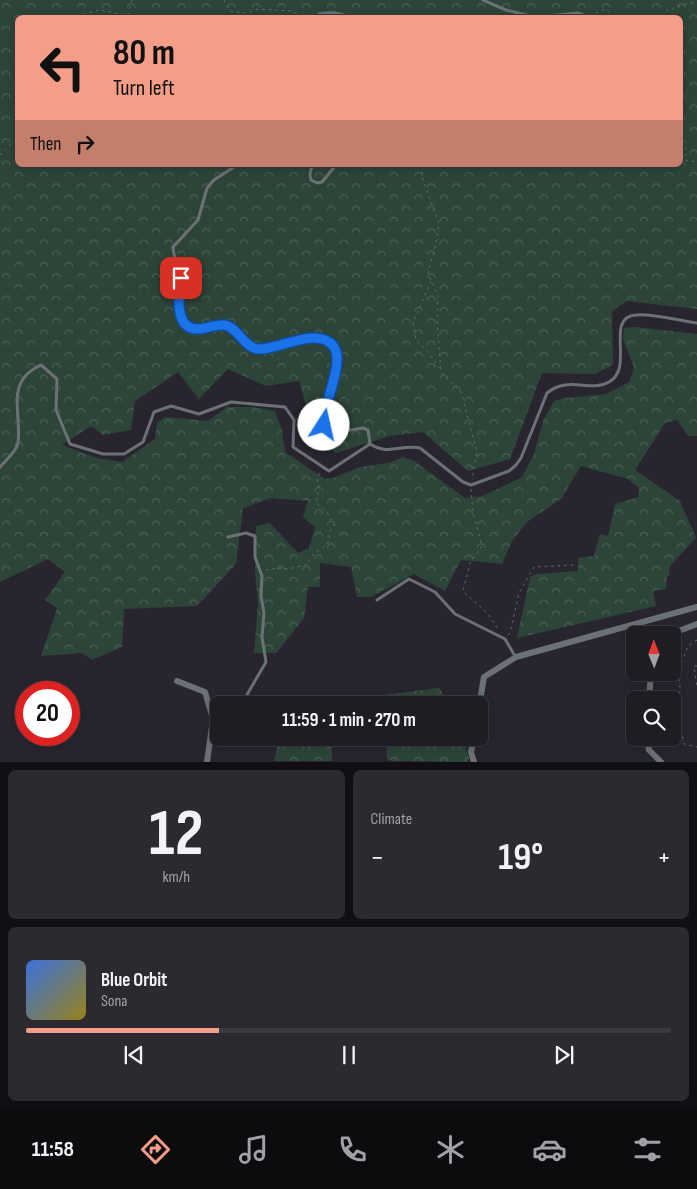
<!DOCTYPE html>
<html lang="en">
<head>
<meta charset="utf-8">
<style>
  body { margin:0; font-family:"Sofia Sans Condensed",sans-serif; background:#2c2930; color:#f1f3f6; height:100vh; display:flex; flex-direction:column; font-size:19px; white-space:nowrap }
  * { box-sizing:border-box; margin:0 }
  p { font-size:16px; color:#a1a1a6 }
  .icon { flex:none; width:28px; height:28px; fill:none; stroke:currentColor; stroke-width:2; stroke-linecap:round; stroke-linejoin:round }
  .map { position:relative; height:762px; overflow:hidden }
  .details { display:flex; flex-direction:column; gap:8px; padding:8px; background:#110f13; flex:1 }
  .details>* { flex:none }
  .guide { position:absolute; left:15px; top:15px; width:668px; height:152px; border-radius:8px; box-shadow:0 2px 12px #0003,0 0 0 1px #3c3a41; background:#f49e88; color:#111; overflow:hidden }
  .needle { width:32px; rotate:359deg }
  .tools { position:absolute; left:626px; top:626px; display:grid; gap:10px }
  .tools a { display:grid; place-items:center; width:55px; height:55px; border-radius:8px; background:#1f1c23; box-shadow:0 2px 12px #0003,0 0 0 1px #3c3a41; font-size:25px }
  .speed { position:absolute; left:15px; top:681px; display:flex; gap:10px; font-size:25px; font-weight:700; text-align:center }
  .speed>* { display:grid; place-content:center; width:65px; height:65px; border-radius:50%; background:#1f1c23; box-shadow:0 2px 12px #0003,0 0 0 1px #3c3a41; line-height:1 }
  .speed .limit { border:8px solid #d22; background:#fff; color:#111 }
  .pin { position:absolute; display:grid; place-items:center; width:42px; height:42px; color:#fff; margin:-21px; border-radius:10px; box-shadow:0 2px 8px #0006 }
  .me { position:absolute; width:55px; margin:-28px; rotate:10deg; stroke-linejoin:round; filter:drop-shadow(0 0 4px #0008) }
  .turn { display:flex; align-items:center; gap:18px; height:105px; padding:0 15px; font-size:22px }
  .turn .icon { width:65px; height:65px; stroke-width:2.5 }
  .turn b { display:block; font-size:35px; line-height:42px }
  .then { display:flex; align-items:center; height:48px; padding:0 15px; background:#0003; gap:10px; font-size:19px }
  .big { font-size:38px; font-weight:700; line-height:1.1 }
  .details .card { flex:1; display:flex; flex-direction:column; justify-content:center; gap:8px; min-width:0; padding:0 18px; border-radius:8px; background:#2c2930 }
  .details .dial { align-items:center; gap:0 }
  .dial b { font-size:65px; line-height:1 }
  .song { display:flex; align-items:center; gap:15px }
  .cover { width:60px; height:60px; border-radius:8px; background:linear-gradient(135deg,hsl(220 70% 55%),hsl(50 70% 35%)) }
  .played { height:5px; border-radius:2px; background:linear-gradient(90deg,#f49e88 30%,#3c3a41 30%) }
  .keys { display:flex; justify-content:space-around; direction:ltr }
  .heat { display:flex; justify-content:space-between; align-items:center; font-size:28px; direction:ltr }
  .details .tiles { flex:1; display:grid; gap:8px; grid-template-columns:1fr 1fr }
  .card:last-child { grid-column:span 2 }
  .trip { position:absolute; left:210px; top:696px; width:278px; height:50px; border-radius:8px; background:#1f1c23; box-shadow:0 2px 12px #0003,0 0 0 1px #3c3a41; font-weight:700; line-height:50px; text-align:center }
  .tab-bar { display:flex; height:80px; justify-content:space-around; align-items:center; background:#0c0b0e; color:#a1a1a6 }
  .tab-bar .icon { width:35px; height:35px }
  .tab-bar .selected { color:#f49e88 }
  .tab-bar b { font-size:22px; color:#f1f3f6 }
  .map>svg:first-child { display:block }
</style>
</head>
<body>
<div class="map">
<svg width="697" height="762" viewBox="0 0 697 762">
  <defs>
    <pattern id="forest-crowns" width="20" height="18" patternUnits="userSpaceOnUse" patternTransform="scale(1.25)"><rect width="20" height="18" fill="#2d4538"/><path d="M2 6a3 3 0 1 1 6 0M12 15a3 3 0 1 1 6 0" fill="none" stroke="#4b6055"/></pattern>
  </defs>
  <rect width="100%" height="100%" fill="#29252f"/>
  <g fill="url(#forest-crowns)" fill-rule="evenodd">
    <path d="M0 0H697V309L627 301 612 311 613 365 595 374 542 373 510 459 468 471 423 432 389 436 336 453 316 441 299 381 266 386 228 369 199 399 178 372 135 401 131 430 103 435 91 426 62 445 97 458 122 462 155 439 157 423 165 417 208 421 227 407H254L275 411 282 430 285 452 325 479 333 478 360 467 388 463 403 457 414 461 465 498 483 496 522 477 534 454 543 421 554 401 564 398 606 394 629 382 634 368 623 339 624 328 636 327 697 334V436H688L677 420 665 423 635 470 680 501 696 538 670 566 669 576H667L666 589 653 591 656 606 517 638 530 577 536 574 578 571V558L594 556 600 534 608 536 615 504 638 497 639 488 628 479 581 466 561 499 527 522 512 541 502 564 461 560 445 591 414 574 371 597H357L351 567 320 563V587H308L304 618 276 653H254L258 603 255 572 256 526 270 523 298 553 309 548 315 527 303 517 308 501 271 498 243 508 236 564 197 606 124 609 122 647 92 660 82 653 41 656 57 608 45 600 65 572 48 559 0 582ZM18 18H680V165H18Z"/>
    <path d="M439 688 451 705H385L384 695Z"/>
    <path d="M279 738H332V761H274Z"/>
    <path d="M386 738H462L469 758 468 762 392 761 387 759Z"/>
  </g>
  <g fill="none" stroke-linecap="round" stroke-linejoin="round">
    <g stroke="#6a6770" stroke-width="1" stroke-dasharray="2.5 4" stroke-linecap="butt">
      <path d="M224 0 230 11 244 13 259 9 290 11 309 18"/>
      <path d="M590 16 605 9 618 18"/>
      <path d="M71 18 98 10 128 15 132 0"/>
      <path d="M666 18 667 10 690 3 697 2"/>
      <path d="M680 148 686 147 685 160 697 162"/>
      <path d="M0 155 17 138 14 113 18 109"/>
      <path d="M422 165V177L439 224 435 247 428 273 438 296 437 319 441 372 461 392 477 452 472 480"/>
      <path d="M431 281 413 323 416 340 429 353 441 371"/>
      <path d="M471 489 473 512 482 546 470 563 463 591 487 613 498 629"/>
      <path d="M266 570 277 568 289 569 308 564C309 561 310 558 312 556 319 547 332 548 329 533L334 525 327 512 316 503 319 489 317 479 321 471"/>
      <path d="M508 635 510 633 519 593 534 567 574 565"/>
      <path d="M697 640 688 646 678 671 680 687 678 715 684 744 697 747"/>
      <path d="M697 666H694L697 688"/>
    </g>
    <g stroke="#6c7175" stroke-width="3">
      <path d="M483 0 506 10 535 17 577 13 582 14 585 18"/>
      <path d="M316 18 319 14C331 12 340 12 351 18"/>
      <path d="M313 165C310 170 309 174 311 180L317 183 322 182 336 165"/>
      <path d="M370 444C389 456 401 444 420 448L463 482 471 485 509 471 516 465 521 458 547 393C569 375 590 393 609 382 635 368 604 317 636 315 652 313 680 321 697 323"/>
      <path d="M0 467C5 461 17 451 18 443 22 412 4 382 41 365L57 379 56 410 70 444 103 454H124L143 442 154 412 171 406 199 414 231 402 285 407 294 420 293 447 329 471 370 444 368 430 363 428 338 432 326 429C317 415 330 400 333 386 336 374 340 351 330 343 311 328 280 351 259 349 244 347 239 329 226 325 215 323 203 332 192 328 187 326 184 322 182 317 175 301 183 291 181 276 179 265 173 258 173 247L198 220 207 188 214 180 237 165"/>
      <path d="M228 537 246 533 255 536V557L262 576 261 596 264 613 262 637 266 662 241 705"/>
      <path d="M377 600 409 579 435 592 455 614 505 639 515 656"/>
    </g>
    <g stroke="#6c7175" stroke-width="6">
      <path d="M668 635 697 624"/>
      <path d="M177 681 205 692 213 719 207 762"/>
      <path d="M649 700 651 672"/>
      <path d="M479 707 484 677 516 657 697 607"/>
      <path d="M647 738 649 750 661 762"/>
      <path d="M474 762 471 752 474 738"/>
    </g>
  </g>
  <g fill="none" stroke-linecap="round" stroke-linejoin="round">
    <defs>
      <path id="route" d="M181 278C179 293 173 329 198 329 206 329 215 324 224 325 239 327 244 350 261 349 281 348 320 326 334 347 345 364 322 405 324 425"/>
    </defs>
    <use href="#route" stroke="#114b97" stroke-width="12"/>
    <use href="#route" stroke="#1a73e8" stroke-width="9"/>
  </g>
</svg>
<div class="tools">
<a><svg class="needle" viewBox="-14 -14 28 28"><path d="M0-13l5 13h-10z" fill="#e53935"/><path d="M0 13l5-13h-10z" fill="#a1a1a6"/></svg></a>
<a><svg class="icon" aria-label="search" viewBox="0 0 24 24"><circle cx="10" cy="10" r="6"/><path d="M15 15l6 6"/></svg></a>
</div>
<div class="speed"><div class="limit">20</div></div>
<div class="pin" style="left:181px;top:278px;background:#d93025"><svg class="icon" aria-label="arrive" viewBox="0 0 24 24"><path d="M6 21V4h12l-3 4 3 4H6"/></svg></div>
<svg class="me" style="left:324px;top:425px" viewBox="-20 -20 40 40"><circle r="19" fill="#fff"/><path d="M0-13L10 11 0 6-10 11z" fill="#1a73e8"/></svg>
<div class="trip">11:59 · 1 min · 270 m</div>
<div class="guide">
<div class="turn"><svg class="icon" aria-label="left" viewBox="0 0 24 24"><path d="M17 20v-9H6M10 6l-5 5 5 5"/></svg><div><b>80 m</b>Turn left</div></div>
<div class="then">Then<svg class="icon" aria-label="right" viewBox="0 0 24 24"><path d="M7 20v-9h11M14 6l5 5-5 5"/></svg></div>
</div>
</div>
<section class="details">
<div class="tiles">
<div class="card dial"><b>12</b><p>km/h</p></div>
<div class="card"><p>Climate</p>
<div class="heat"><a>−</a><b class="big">19°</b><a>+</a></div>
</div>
<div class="card">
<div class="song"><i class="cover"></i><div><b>Blue Orbit</b><p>Sona</p></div></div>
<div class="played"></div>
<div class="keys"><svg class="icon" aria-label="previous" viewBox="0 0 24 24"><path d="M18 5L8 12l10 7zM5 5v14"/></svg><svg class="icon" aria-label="pause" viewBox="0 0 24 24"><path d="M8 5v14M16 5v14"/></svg><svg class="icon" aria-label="next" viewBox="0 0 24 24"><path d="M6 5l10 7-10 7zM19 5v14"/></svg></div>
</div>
</div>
</section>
<nav class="tab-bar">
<b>11:58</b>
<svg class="icon selected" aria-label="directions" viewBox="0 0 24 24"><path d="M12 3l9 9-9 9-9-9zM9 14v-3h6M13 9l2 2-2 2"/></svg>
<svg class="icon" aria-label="music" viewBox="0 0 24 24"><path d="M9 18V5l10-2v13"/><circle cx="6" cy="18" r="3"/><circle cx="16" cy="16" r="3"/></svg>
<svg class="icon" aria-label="phone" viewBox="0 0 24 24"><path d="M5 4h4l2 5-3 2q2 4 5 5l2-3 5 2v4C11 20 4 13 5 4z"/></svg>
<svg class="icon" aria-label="climate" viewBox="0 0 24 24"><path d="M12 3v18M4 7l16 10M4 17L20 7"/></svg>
<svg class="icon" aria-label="car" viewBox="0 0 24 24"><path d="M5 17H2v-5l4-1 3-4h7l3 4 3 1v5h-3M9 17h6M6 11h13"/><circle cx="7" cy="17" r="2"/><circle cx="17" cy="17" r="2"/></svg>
<svg class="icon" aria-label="filters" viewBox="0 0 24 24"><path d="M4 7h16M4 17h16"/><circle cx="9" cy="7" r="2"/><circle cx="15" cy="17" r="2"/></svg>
</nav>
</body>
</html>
